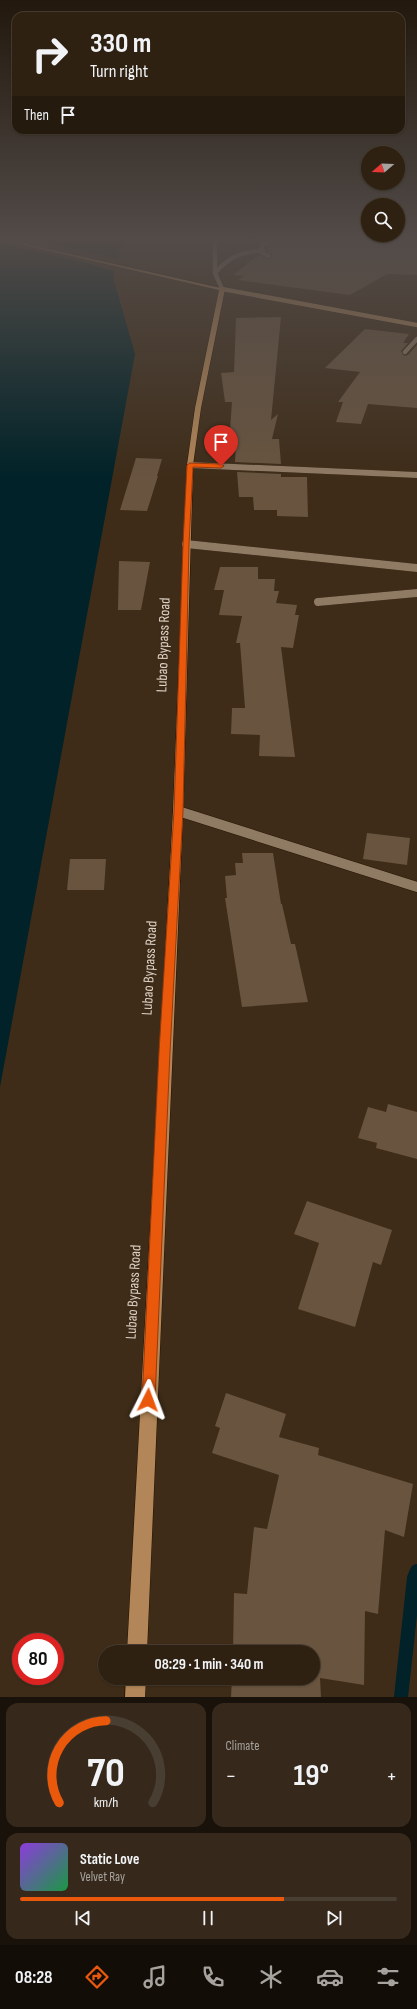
<!DOCTYPE html>
<html lang="en">
<head>
<meta charset="utf-8">
<style>
  body { margin:0; font-family:"Sofia Sans Condensed",sans-serif; background:#36291b; color:#f1f3f6; height:100vh; display:flex; flex-direction:column; font-size:15px; white-space:nowrap }
  * { box-sizing:border-box; margin:0 }
  p { font-size:13px; color:#a7a39f }
  .icon { flex:none; width:22px; height:22px; fill:none; stroke:currentColor; stroke-width:2; stroke-linecap:round; stroke-linejoin:round }
  .map { position:relative; height:1697px; overflow:hidden }
  .sheet { display:flex; flex-direction:column; gap:6px; padding:6px; background:#19120a; flex:1 }
  .sheet>* { flex:none }
  .top-card { position:absolute; left:12px; top:12px; width:393px; height:122px; border-radius:12px; box-shadow:0 1px 3px #0004,0 0 0 1px #493e32; background:#2e2112; color:#f1f3f6; overflow:hidden }
  .needle { width:26px; rotate:251deg }
  .controls { position:absolute; left:361px; top:146px; display:grid; gap:8px }
  .controls a { display:grid; place-items:center; width:44px; height:44px; border-radius:50%; background:#2e2112; box-shadow:0 1px 3px #0004,0 0 0 1px #493e32; font-size:20px }
  .speed { position:absolute; left:12px; top:1633px; display:flex; gap:8px; font-size:20px; font-weight:700; text-align:center }
  .speed>* { display:grid; place-content:center; width:52px; height:52px; border-radius:50%; background:#2e2112; box-shadow:0 1px 3px #0004,0 0 0 1px #493e32; line-height:1 }
  .speed .limit { border:6px solid #d22; background:#fff; color:#111 }
  .pin { position:absolute; display:grid; place-items:center; width:34px; height:34px; color:#fff; margin:-41px -17px; border-radius:50% 50% 50% 0; rotate:-45deg; box-shadow:0 0 4px #0007 }
  .pin .icon { rotate:45deg }
  .me { position:absolute; width:44px; margin:-22px; rotate:3deg; stroke-linejoin:round; filter:drop-shadow(0 0 3px #0008) }
  .turn { display:flex; align-items:center; gap:14px; height:84px; padding:0 12px; font-size:18px }
  .turn .icon { width:52px; height:52px; stroke-width:2.5 }
  .turn b { display:block; font-size:28px; line-height:34px }
  .then { display:flex; align-items:center; height:38px; padding:0 12px; background:#0003; gap:8px; font-size:15px }
  .big { font-size:30px; font-weight:700; line-height:1.1 }
  .sheet .tile { flex:1; display:flex; flex-direction:column; justify-content:center; gap:6px; min-width:0; padding:0 14px; border-radius:12px; background:#36291b }
  .sheet .dial { align-items:center; gap:0 }
  .dial svg { height:104px; overflow:visible; fill:none; stroke:#493e32; stroke-width:7; stroke-linecap:round; text-anchor:middle }
  .dial text { fill:#f1f3f6; stroke:none }
  .song { display:flex; align-items:center; gap:12px }
  .cover { width:48px; height:48px; border-radius:6px; background:linear-gradient(135deg,hsl(270 70% 55%),hsl(140 70% 35%)) }
  .played { height:4px; border-radius:2px; background:linear-gradient(90deg,#ea580c 70%,#493e32 70%) }
  .keys { display:flex; justify-content:space-around; direction:ltr }
  .heat { display:flex; justify-content:space-between; align-items:center; font-size:22px; direction:ltr }
  .sheet .tiles { flex:1; display:grid; gap:6px; grid-template-columns:1fr 1fr }
  .tile:last-child { grid-column:span 2 }
  .trip { position:absolute; left:98px; top:1645px; width:222px; height:40px; border-radius:20px; background:#2e2112; box-shadow:0 1px 3px #0004,0 0 0 1px #493e32; font-weight:700; line-height:40px; text-align:center }
  .tabs { display:flex; height:64px; justify-content:space-around; align-items:center; background:#120d07; color:#a7a39f }
  .tabs .icon { width:28px; height:28px }
  .tabs .current { color:#ea580c }
  .tabs b { font-size:18px; color:#f1f3f6 }
  .map>svg:first-child { display:block }
</style>
</head>
<body>
<div class="map">
<svg width="417" height="1697" viewBox="0 0 417 1697">
  <rect width="100%" height="100%" fill="#3e2c18"/>
  <path fill="#002228" d="M0 241H126L119 253 113 277 135 354 0 1087Z"/>
  <path fill="#3e2c18" d="M0 241H41L119 259 117 272 82 262 0 243Z"/>
  <g fill="none" stroke-linecap="round" stroke-linejoin="round">
    <path stroke="#002228" stroke-width="14" d="M401 1697 414 1578 417 1571"/>
  </g>
  <g fill="#68543f">
    <path d="M280 241H417V275L387 274 350 295 238 280 244 276 233 275 259 255 268 259H271L272 254 267 251 266 249 278 244Z"/>
    <path d="M281 317 271 420 278 414 272 439H279L281 464 235 462 236 444H229L232 402H225L221 373 234 372 236 318Z"/>
    <path d="M365 329 409 334 403 343H408L401 351 404 356 408 355 417 345V408L368 404 361 424 336 422 343 402H338L360 372 325 368Z"/>
    <path d="M136 458 162 459 157 476H158L147 511 120 510Z"/>
    <path d="M237 472 281 474V477H307L308 517 277 516V510H254L253 497H239Z"/>
    <path d="M119 561 150 562 141 610H118Z"/>
    <path d="M220 567H258V579H275L274 591H279L276 603 297 605 295 615H299L293 648 281 647 295 757 259 756 260 735 231 734 232 708H245L240 643H236L242 616 219 615 224 590H214Z"/>
    <path d="M367 833 410 838 407 865 363 859Z"/>
    <path d="M242 853H273L281 904H282L291 944H295L308 1002 242 1007 225 898H227L225 876 236 875 235 863H243Z"/>
    <path d="M70 859H106L104 890H67Z"/>
    <path d="M388 1104 417 1112V1159L376 1148 377 1143 358 1138 368 1107 386 1112Z"/>
    <path d="M307 1201 392 1230 381 1265 373 1262 355 1327 298 1309 319 1243 294 1234Z"/>
    <path d="M226 1393 286 1414 279 1437 319 1448 318 1455 413 1484 404 1537 385 1530 378 1614 365 1611 364 1685 320 1678 321 1697H231L232 1678H313V1652H233L234 1593 247 1594 254 1527 267 1529 279 1475 212 1453 220 1428 215 1426Z"/>
  </g>
  <g fill="none" stroke-linecap="round" stroke-linejoin="round">
    <defs>
      <g id="minor-far3">
        <path d="M269 256 262 253V244L276 241"/>
        <path d="M215 273C231 255 240 253 263 250"/>
        <path d="M405 352 417 339"/>
      </g>
      <path id="minor-far2" d="M190 465 417 475"/>
      <g id="minor-far1">
        <path d="M186 544 417 568"/>
        <path d="M318 602 417 593"/>
      </g>
      <path id="minor" d="M178 811 417 887"/>
      <path id="tertiary" d="M215 241V273L222 289"/>
      <path id="primary" d="M222 289 417 325"/>
      <g id="trunk">
        <path d="M5 241H13L225 289 201 408 193 465 183 811 147 1652H127L173 811 187 465 195 408 219 290Z"/>
        <path d="M126 1678H146L145 1697H125Z"/>
      </g>
    </defs>
    <use href="#minor-far3" stroke="#241402" stroke-width="5"/>
    <use href="#minor-far2" stroke="#241402" stroke-width="6"/>
    <use href="#minor-far1" stroke="#241402" stroke-width="8"/>
    <use href="#minor" stroke="#241402" stroke-width="11"/>
    <use href="#tertiary" stroke="#241402" stroke-width="5"/>
    <use href="#primary" stroke="#241402" stroke-width="5"/>
    <use href="#trunk" stroke="#241402" stroke-width="1"/>
    <use href="#minor-far3" stroke="#8f7a64" stroke-width="4.5"/>
    <use href="#minor-far2" stroke="#8f7a64" stroke-width="6"/>
    <use href="#minor-far1" stroke="#8f7a64" stroke-width="8"/>
    <use href="#minor" stroke="#8f7a64" stroke-width="10"/>
    <use href="#tertiary" stroke="#8f7a64" stroke-width="4.5"/>
    <use href="#primary" stroke="#a9835b" stroke-width="4.5"/>
    <use href="#trunk" fill="#b28658" fill-rule="evenodd"/>
  </g>
  <linearGradient id="sky" x2="0" y2="1"><stop stop-color="#22180d"/><stop offset="0.5" stop-color="#524b48"/><stop offset="1" stop-color="#524b48" stop-opacity="0"/></linearGradient>
  <rect width="417" height="479" fill="url(#sky)"/>
  <path fill="#ea580c" stroke="#983908" d="M190 463 221 464 224 466 221 468 193 467 189 544 183 811 170 1052 155 1400 153 1404 148 1406 144 1404 142 1400 159 1052 174 811 183 544 187 465Z"/>
  <g text-anchor="middle" stroke-width="4" stroke-linejoin="round" paint-order="stroke">
    <g font-size="15" fill="#dcd1c5" stroke="#3e2c18">
      <text transform="translate(163 645) rotate(-88)" y="5">Lubao Bypass Road</text>
      <text transform="translate(149 968) rotate(-87)" y="5">Lubao Bypass Road</text>
      <text transform="translate(133 1292) rotate(-87)" y="5">Lubao Bypass Road</text>
    </g>
  </g>
</svg>
<div class="controls">
<a><svg class="needle" viewBox="-14 -14 28 28"><path d="M0-13l5 13h-10z" fill="#e53935"/><path d="M0 13l5-13h-10z" fill="#a7a39f"/></svg></a>
<a><svg class="icon" aria-label="search" viewBox="0 0 24 24"><circle cx="10" cy="10" r="6"/><path d="M15 15l6 6"/></svg></a>
</div>
<div class="speed"><div class="limit">80</div></div>
<div class="pin" style="left:221px;top:466px;background:#d93025"><svg class="icon" aria-label="arrive" viewBox="0 0 24 24"><path d="M6 21V4h12l-3 4 3 4H6"/></svg></div>
<svg class="me" style="left:148px;top:1400px" viewBox="-20 -20 40 40"><path d="M0-17L14 15 0 8-14 15z" fill="#ea580c" stroke="#fff" stroke-width="4"/></svg>
<div class="trip">08:29 · 1 min · 340 m</div>
<div class="top-card">
<div class="turn"><svg class="icon" aria-label="right" viewBox="0 0 24 24"><path d="M7 20v-9h11M14 6l5 5-5 5"/></svg><div><b>330 m</b>Turn right</div></div>
<div class="then">Then<svg class="icon" aria-label="arrive" viewBox="0 0 24 24"><path d="M6 21V4h12l-3 4 3 4H6"/></svg></div>
</div>
</div>
<section class="sheet">
<div class="tiles">
<div class="tile dial"><svg viewBox="0 0 100 80">
<path d="M14 69A42 42 0 1 1 86 69"/>
<path d="M14 69A42 42 0 0 1 50 6" stroke="#ea580c"/>
<text x="50" y="56" font-size="32" font-weight="700">70</text>
<text x="50" y="72" font-size="11">km/h</text>
</svg></div>
<div class="tile"><p>Climate</p>
<div class="heat"><a>−</a><b class="big">19°</b><a>+</a></div>
</div>
<div class="tile">
<div class="song"><i class="cover"></i><div><b>Static Love</b><p>Velvet Ray</p></div></div>
<div class="played"></div>
<div class="keys"><svg class="icon" aria-label="previous" viewBox="0 0 24 24"><path d="M18 5L8 12l10 7zM5 5v14"/></svg><svg class="icon" aria-label="pause" viewBox="0 0 24 24"><path d="M8 5v14M16 5v14"/></svg><svg class="icon" aria-label="next" viewBox="0 0 24 24"><path d="M6 5l10 7-10 7zM19 5v14"/></svg></div>
</div>
</div>
</section>
<nav class="tabs">
<b>08:28</b>
<svg class="icon current" aria-label="directions" viewBox="0 0 24 24"><path d="M12 3l9 9-9 9-9-9zM9 14v-3h6M13 9l2 2-2 2"/></svg>
<svg class="icon" aria-label="music" viewBox="0 0 24 24"><path d="M9 18V5l10-2v13"/><circle cx="6" cy="18" r="3"/><circle cx="16" cy="16" r="3"/></svg>
<svg class="icon" aria-label="phone" viewBox="0 0 24 24"><path d="M5 4h4l2 5-3 2q2 4 5 5l2-3 5 2v4C11 20 4 13 5 4z"/></svg>
<svg class="icon" aria-label="climate" viewBox="0 0 24 24"><path d="M12 3v18M4 7l16 10M4 17L20 7"/></svg>
<svg class="icon" aria-label="car" viewBox="0 0 24 24"><path d="M5 17H2v-5l4-1 3-4h7l3 4 3 1v5h-3M9 17h6M6 11h13"/><circle cx="7" cy="17" r="2"/><circle cx="17" cy="17" r="2"/></svg>
<svg class="icon" aria-label="filters" viewBox="0 0 24 24"><path d="M4 7h16M4 17h16"/><circle cx="9" cy="7" r="2"/><circle cx="15" cy="17" r="2"/></svg>
</nav>
</body>
</html>
